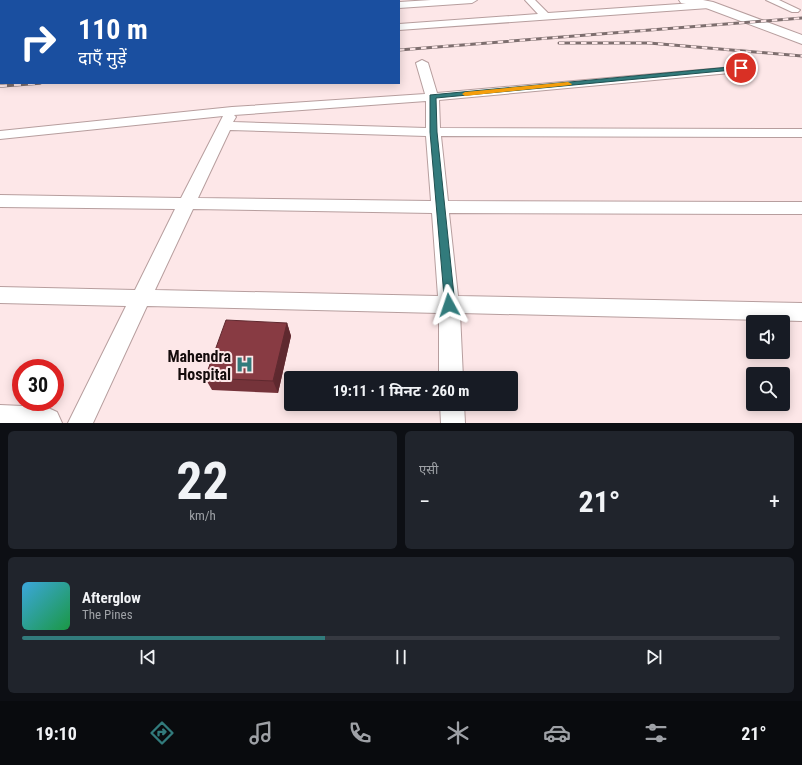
<!DOCTYPE html>
<html lang="hi">
<head>
<meta charset="utf-8">
<style>
  body { margin:0; font-family:"Roboto Condensed","Noto Sans Devanagari",sans-serif; background:#20242c; color:#f1f3f6; height:100vh; display:flex; flex-direction:column; font-size:15px; white-space:nowrap }
  * { box-sizing:border-box; margin:0 }
  p { font-size:13px; color:#9ea1a6 }
  .icon { flex:none; width:22px; height:22px; fill:none; stroke:currentColor; stroke-width:2; stroke-linecap:round; stroke-linejoin:round }
  .map { position:relative; height:423px; overflow:hidden }
  .details { display:flex; flex-direction:column; gap:8px; padding:8px; background:#0d0f14; flex:1 }
  .details>* { flex:none }
  .banner { position:absolute; left:0px; top:0px; width:400px; height:84px; box-shadow:0 2px 10px #0003; background:#1a4fa0; color:#fff; overflow:hidden }
  .tools { position:absolute; left:746px; top:315px; display:grid; gap:8px }
  .tools a { display:grid; place-items:center; width:44px; height:44px; border-radius:4px; background:#171b24; box-shadow:0 2px 10px #0003; font-size:20px }
  .speed { position:absolute; left:12px; top:359px; display:flex; gap:8px; font-size:20px; font-weight:700; text-align:center }
  .speed>* { display:grid; place-content:center; width:52px; height:52px; border-radius:50%; background:#171b24; box-shadow:0 2px 10px #0003; line-height:1 }
  .speed .limit { border:6px solid #d22; background:#fff; color:#111 }
  .pin { position:absolute; display:grid; place-items:center; width:34px; height:34px; color:#fff; margin:-17px; border:2px solid #fff; border-radius:50%; box-shadow:0 1px 4px #0007 }
  .me { position:absolute; width:44px; margin:-22px; rotate:355deg; stroke-linejoin:round; filter:drop-shadow(0 0 3px #0008) }
  .turn { display:flex; align-items:center; gap:14px; height:84px; padding:0 12px; font-size:18px }
  .turn .icon { width:52px; height:52px; stroke-width:2.5 }
  .turn b { display:block; font-size:28px; line-height:34px }
  .big { font-size:30px; font-weight:700; line-height:1.1 }
  .details .card { flex:1; display:flex; flex-direction:column; justify-content:center; gap:6px; min-width:0; padding:0 14px; border-radius:6px; background:#20242c }
  .details .dial { align-items:center; gap:0 }
  .dial b { font-size:52px; line-height:1 }
  .song { display:flex; align-items:center; gap:12px }
  .cover { width:48px; height:48px; border-radius:6px; background:linear-gradient(135deg,hsl(200 70% 55%),hsl(140 70% 35%)) }
  .played { height:4px; border-radius:2px; background:linear-gradient(90deg,#327b7c 40%,#363941 40%) }
  .keys { display:flex; justify-content:space-around; direction:ltr }
  .heat { display:flex; justify-content:space-between; align-items:center; font-size:22px; direction:ltr }
  .details .tiles { flex:1; display:grid; gap:8px; grid-template-columns:1fr 1fr }
  .card:last-child { grid-column:span 2 }
  .trip { position:absolute; left:284px; top:371px; width:234px; height:40px; border-radius:4px; background:#171b24; box-shadow:0 2px 10px #0003; font-weight:700; line-height:40px; text-align:center }
  .tabs { display:flex; height:64px; justify-content:space-around; align-items:center; background:#090b0e; color:#9ea1a6 }
  .tabs .icon { width:28px; height:28px }
  .tabs .on { color:#327b7c }
  .tabs b { font-size:18px; color:#f1f3f6 }
  .map>svg:first-child { display:block }
</style>
</head>
<body>
<div class="map">
<svg width="802" height="423" viewBox="0 0 802 423">
  <rect width="100%" height="100%" fill="#fde7e8"/>
  <g fill="none" stroke-linecap="round" stroke-linejoin="round">
    <defs>
      <g id="minor">
        <path d="M14 0H24L13 1Z"/>
        <path d="M70 0H80L69 1Z"/>
        <rect x="129" y="0" width="10" height="1"/>
        <path d="M187 0H197L186 1Z"/>
        <path d="M244 0H254L243 1Z"/>
        <rect x="299" y="0" width="10" height="1"/>
        <path d="M356 0H366L367 1H357Z"/>
        <path d="M431 0H477L472 3 399 8V2Z"/>
        <path d="M525 0H535L548 13 709 2 714 5 709 8 399 30V24L538 14Z"/>
        <path d="M766 0H779L800 10 798 12H792Z"/>
        <path d="M0 14H1L0 21Z"/>
        <path d="M422 60 428 63 437 93 745 66 747 68 741 72 439 100 440 128 802 129V137L441 136 448 201 802 202V214L449 213 458 296 802 303V321L460 313 463 378H439V313L147 306 93 423H68L126 306 0 303V287L135 290 175 209 0 207V195L181 198 223 116 0 139V131L232 107 425 94 416 63ZM426 101V128L233 122 236 117 234 115ZM230 130 426 136 431 201 198 198ZM193 209 432 213 438 296 155 290Z"/>
        <path d="M440 404H464L465 423H441Z"/>
      </g>
      <path id="tertiary" d="M679 0H703L713 2 802 35V44L706 8 681 3Z"/>
      <path id="secondary" d="M0 405 46 407 57 412 62 423H0Z"/>
    </defs>
    <use href="#minor" stroke="#b79e9e" stroke-width="2"/>
    <use href="#tertiary" stroke="#b79e9e" stroke-width="2"/>
    <use href="#secondary" stroke="#b79e9e" stroke-width="2"/>
    <use href="#minor" fill="#fff" fill-rule="evenodd"/>
    <use href="#tertiary" fill="#fff" fill-rule="evenodd"/>
    <use href="#secondary" fill="#fff" fill-rule="evenodd"/>
    <defs>
      <g id="rail-far1">
        <path d="M559 43H649L802 56"/>
        <path d="M399 50 802 18"/>
      </g>
      <path id="rail" d="M0 86 40 83"/>
    </defs>
    <use href="#rail-far1" stroke="#7d6e6e" stroke-width="3"/>
    <use href="#rail" stroke="#7d6e6e" stroke-width="3.5"/>
    <use href="#rail-far1" stroke="#fde7e8" stroke-width="2" stroke-dasharray="5.5" stroke-linecap="butt"/>
    <use href="#rail" stroke="#fde7e8" stroke-width="2.5" stroke-dasharray="7" stroke-linecap="butt"/>
  </g>
  <path fill="#75333a" d="M287 323 291 336 278 393 212 390 205 378Z"/>
  <path fill="#5f292f" d="M287 323 291 336 278 393 273 381Z"/>
  <path fill="#883b43" stroke="#5f292f" d="M226 320 287 323 273 381 205 378Z"/>
  <path fill="#327b7c" stroke="#205051" d="M741 66 744 68 743 69 436 98 437 132 455 305 453 308H445L430 132V95Z"/>
  <path fill="#f59e0b" d="M568 82 572 84 571 85 465 96 462 94 465 92Z"/>
  <defs>
    <symbol id="hospital-bare" viewBox="-9 -9 18 18"><path d="M-5-5h3v3.5h4V-5h3V5h-3V1.5h-4V5h-3Z" fill="#327b7c" stroke="#fde7e8" stroke-width="2.5" paint-order="stroke"/></symbol>
  </defs>
  <g fill-rule="evenodd">
    <use href="#hospital-bare" x="232" y="352" width="25" height="25"/>
  </g>
  <g text-anchor="middle" stroke-width="4" stroke-linejoin="round" paint-order="stroke">
    <g font-size="16" font-weight="bold" fill="#150c0c" stroke="#fde7e8" text-anchor="end">
      <text x="231" y="362">Mahendra<tspan x="231" dy="18">Hospital</tspan></text>
    </g>
  </g>
</svg>
<div class="tools">
<a><svg class="icon" aria-label="sound" viewBox="0 0 24 24"><path d="M4 9h4l5-4v14l-5-4H4zM17 9q2 3 0 6"/></svg></a>
<a><svg class="icon" aria-label="search" viewBox="0 0 24 24"><circle cx="10" cy="10" r="6"/><path d="M15 15l6 6"/></svg></a>
</div>
<div class="speed"><div class="limit">30</div></div>
<div class="pin" style="left:741px;top:68px;background:#d93025"><svg class="icon" aria-label="arrive" viewBox="0 0 24 24"><path d="M6 21V4h12l-3 4 3 4H6"/></svg></div>
<svg class="me" style="left:449px;top:305px" viewBox="-20 -20 40 40"><path d="M0-17L14 15 0 8-14 15z" fill="#327b7c" stroke="#fff" stroke-width="4"/></svg>
<div class="trip">19:11 · 1 मिनट · 260 m</div>
<div class="banner">
<div class="turn"><svg class="icon" aria-label="right" viewBox="0 0 24 24"><path d="M7 20v-9h11M14 6l5 5-5 5"/></svg><div><b>110 m</b>दाएँ मुड़ें</div></div>
</div>
</div>
<section class="details">
<div class="tiles">
<div class="card dial"><b>22</b><p>km/h</p></div>
<div class="card"><p>एसी</p>
<div class="heat"><a>−</a><b class="big">21°</b><a>+</a></div>
</div>
<div class="card">
<div class="song"><i class="cover"></i><div><b>Afterglow</b><p>The Pines</p></div></div>
<div class="played"></div>
<div class="keys"><svg class="icon" aria-label="previous" viewBox="0 0 24 24"><path d="M18 5L8 12l10 7zM5 5v14"/></svg><svg class="icon" aria-label="pause" viewBox="0 0 24 24"><path d="M8 5v14M16 5v14"/></svg><svg class="icon" aria-label="next" viewBox="0 0 24 24"><path d="M6 5l10 7-10 7zM19 5v14"/></svg></div>
</div>
</div>
</section>
<nav class="tabs">
<b>19:10</b>
<svg class="icon on" aria-label="directions" viewBox="0 0 24 24"><path d="M12 3l9 9-9 9-9-9zM9 14v-3h6M13 9l2 2-2 2"/></svg>
<svg class="icon" aria-label="music" viewBox="0 0 24 24"><path d="M9 18V5l10-2v13"/><circle cx="6" cy="18" r="3"/><circle cx="16" cy="16" r="3"/></svg>
<svg class="icon" aria-label="phone" viewBox="0 0 24 24"><path d="M5 4h4l2 5-3 2q2 4 5 5l2-3 5 2v4C11 20 4 13 5 4z"/></svg>
<svg class="icon" aria-label="climate" viewBox="0 0 24 24"><path d="M12 3v18M4 7l16 10M4 17L20 7"/></svg>
<svg class="icon" aria-label="car" viewBox="0 0 24 24"><path d="M5 17H2v-5l4-1 3-4h7l3 4 3 1v5h-3M9 17h6M6 11h13"/><circle cx="7" cy="17" r="2"/><circle cx="17" cy="17" r="2"/></svg>
<svg class="icon" aria-label="filters" viewBox="0 0 24 24"><path d="M4 7h16M4 17h16"/><circle cx="9" cy="7" r="2"/><circle cx="15" cy="17" r="2"/></svg>
<b>21°</b>
</nav>
</body>
</html>
